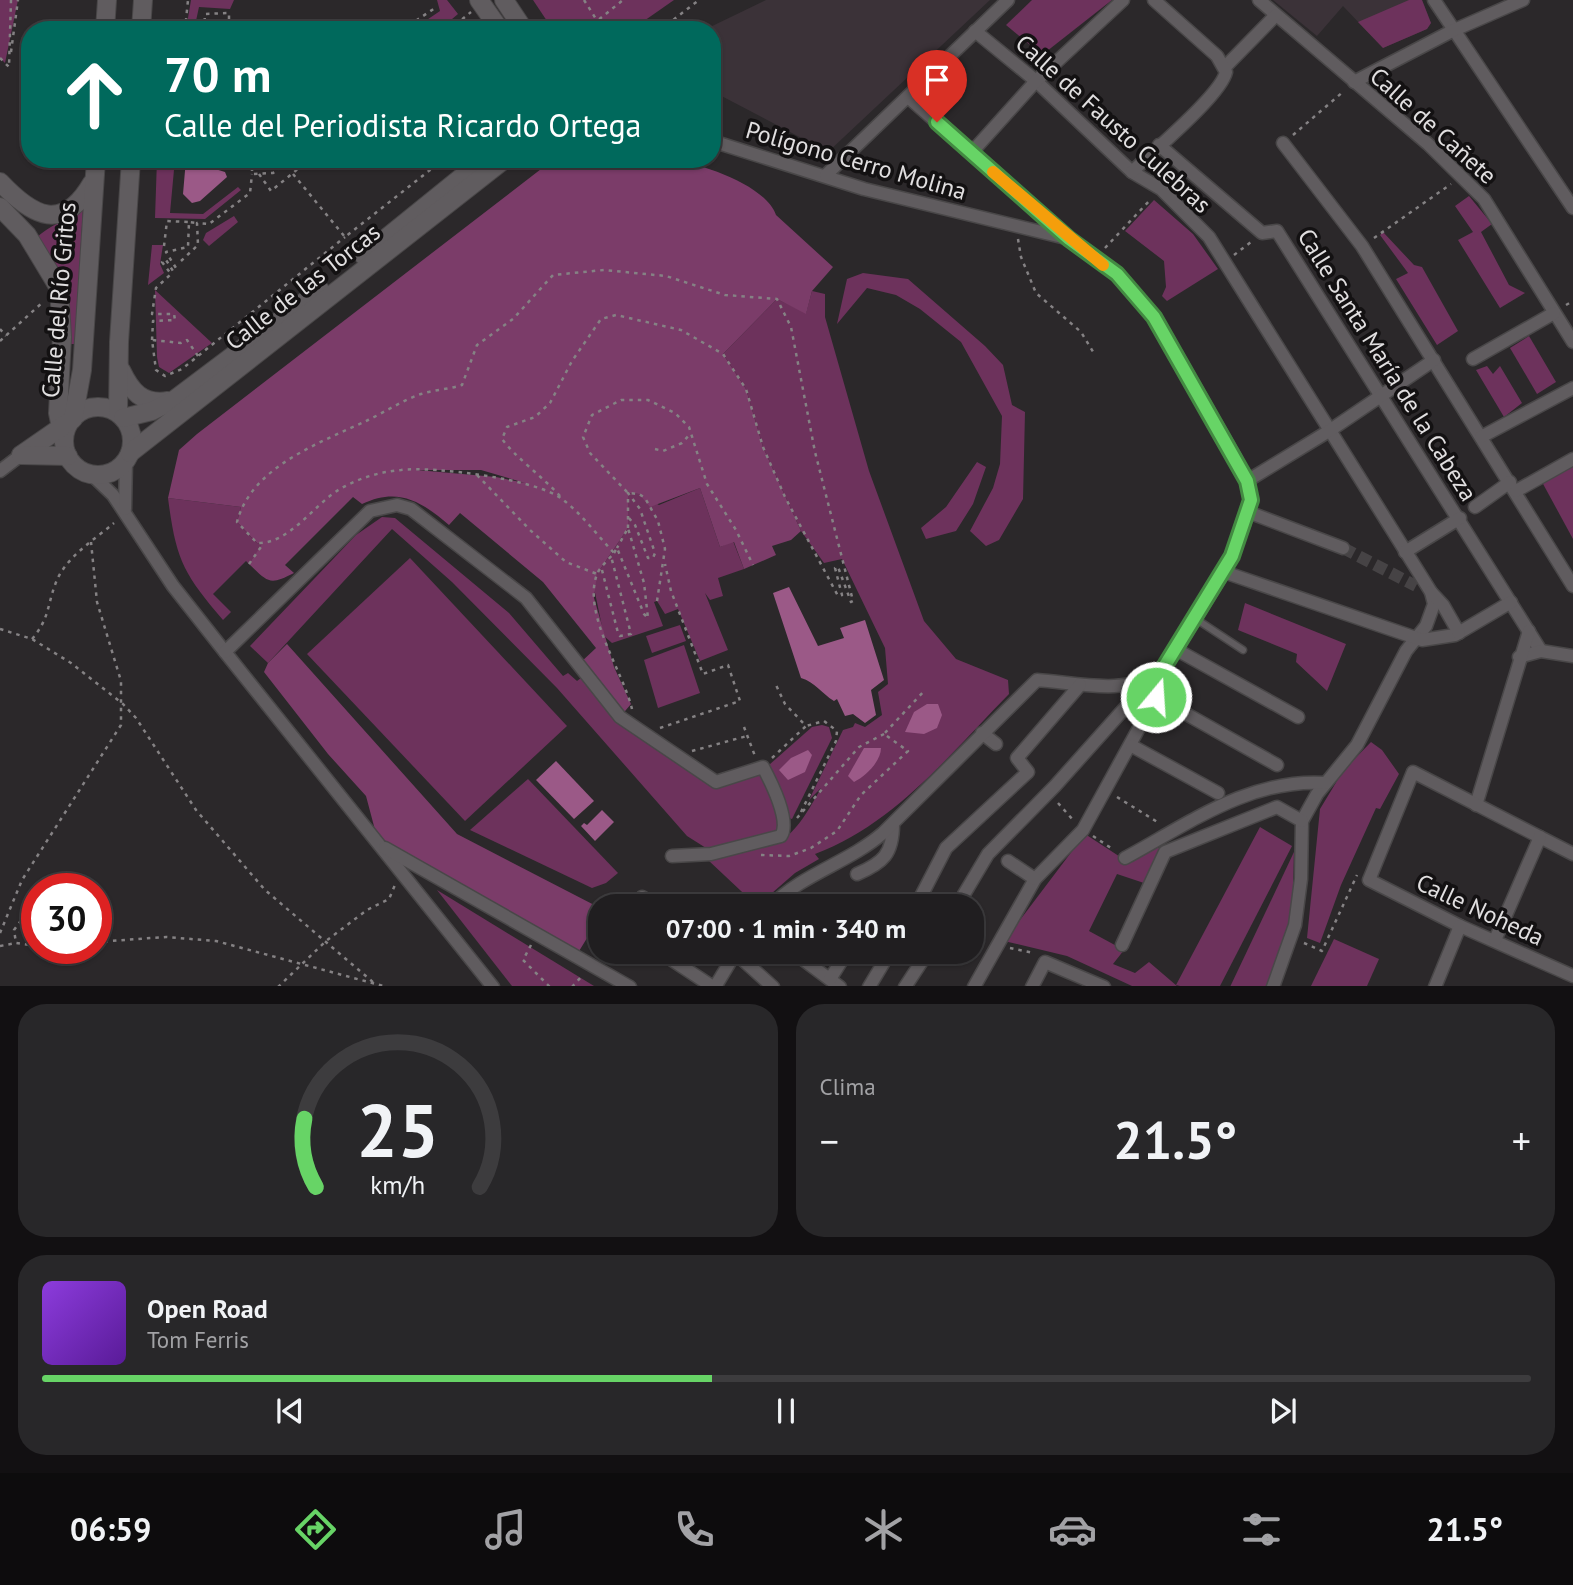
<!DOCTYPE html>
<html lang="es">
<head>
<meta charset="utf-8">
<style>
  body { margin:0; font-family:"PT Sans",sans-serif; background:#282729; color:#f1f3f6; height:100vh; display:flex; flex-direction:column; font-size:26px; white-space:nowrap }
  * { box-sizing:border-box; margin:0 }
  p { font-size:23px; color:#a2a2a5 }
  .icon { flex:none; width:38px; height:38px; fill:none; stroke:currentColor; stroke-width:2; stroke-linecap:round; stroke-linejoin:round }
  .map { position:relative; height:986px; overflow:hidden }
  .drawer { display:flex; flex-direction:column; gap:18px; padding:18px; background:#121012; flex:1 }
  .drawer>* { flex:none }
  .banner { position:absolute; left:21px; top:21px; width:700px; height:147px; border-radius:28px; box-shadow:0 2px 5px #0004,0 0 0 2px #3d3c3e; background:#00695c; color:#fff; overflow:hidden }
  .speed { position:absolute; left:21px; top:873px; display:flex; gap:14px; font-size:35px; font-weight:700; text-align:center }
  .speed>* { display:grid; place-content:center; width:91px; height:91px; border-radius:50%; background:#201e20; box-shadow:0 2px 5px #0004,0 0 0 2px #3d3c3e; line-height:1 }
  .speed .limit { border:10px solid #d22; background:#fff; color:#111 }
  .pin { position:absolute; display:grid; place-items:center; width:60px; height:60px; color:#fff; margin:-72px -30px; border-radius:50% 50% 50% 0; rotate:-45deg; box-shadow:0 0 7px #0007 }
  .pin .icon { rotate:45deg }
  .me { position:absolute; width:77px; margin:-38px; rotate:18deg; stroke-linejoin:round; filter:drop-shadow(0 0 5px #0008) }
  .turn { display:flex; align-items:center; gap:24px; height:147px; padding:0 28px; font-size:32px }
  .turn .icon { width:91px; height:91px; stroke-width:2.5 }
  .turn b { display:block; font-size:49px; line-height:60px }
  .big { font-size:52px; font-weight:700; line-height:1.1 }
  .drawer .widget { flex:1; display:flex; flex-direction:column; justify-content:center; gap:10px; min-width:0; padding:0 24px; border-radius:28px; background:#282729 }
  .drawer .dial { align-items:center; gap:0 }
  .dial svg { height:182px; overflow:visible; fill:none; stroke:#3d3c3e; stroke-width:7; stroke-linecap:round; text-anchor:middle }
  .dial text { fill:#f1f3f6; stroke:none }
  .song { display:flex; align-items:center; gap:21px }
  .cover { width:84px; height:84px; border-radius:10px; background:linear-gradient(135deg,hsl(270 70% 55%),hsl(270 70% 35%)) }
  .played { height:7px; border-radius:4px; background:linear-gradient(90deg,#67d466 45%,#3d3c3e 45%) }
  .keys { display:flex; justify-content:space-around; direction:ltr }
  .heat { display:flex; justify-content:space-between; align-items:center; font-size:38px; direction:ltr }
  .drawer .tiles { flex:1; display:grid; gap:18px; grid-template-columns:1fr 1fr }
  .widget:last-child { grid-column:span 2 }
  .trip { position:absolute; left:588px; top:894px; width:396px; height:70px; border-radius:28px; background:#201e20; box-shadow:0 2px 5px #0004,0 0 0 2px #3d3c3e; font-weight:700; line-height:70px; text-align:center }
  .tab-bar { display:flex; height:112px; justify-content:space-around; align-items:center; background:#0d0c0d; color:#a2a2a5 }
  .tab-bar .icon { width:49px; height:49px }
  .tab-bar .current { color:#67d466 }
  .tab-bar b { font-size:32px; color:#f1f3f6 }
  .map>svg:first-child { display:block }
</style>
</head>
<body>
<div class="map">
<svg width="1573" height="987" viewBox="0 0 1573 987">
  <rect width="100%" height="100%" fill="#2b282a"/>
  <g fill="#3b3238">
    <path d="M766 0H990L828 152 712 91V30H704Z"/>
    <path d="M1273 0H1422L1431 23 1427 29 1383 48 1343 6 1317 36Z"/>
  </g>
  <g fill="#6d325c">
    <path d="M0 0H18L5 63 0 58Z"/>
    <path d="M191 0H234L230 9 199 7 194 30H186Z"/>
    <path d="M437 0H447L458 14 439 30H412L440 11Z"/>
    <path d="M533 0H674L631 30H553Z"/>
    <path d="M1032 0H1112L1042 55 1006 25Z"/>
    <path d="M1409 0H1422L1431 23 1427 29 1383 48 1358 22Z"/>
    <path d="M157 159H175L170 213 203 214 238 187 241 190 205 219 155 218Z"/>
    <path d="M1469 196 1492 224 1481 232 1509 285 1525 293 1500 308 1458 240 1473 232 1455 206Z"/>
    <path d="M1154 200 1193 234 1218 269 1167 301 1162 296 1166 287 1164 261 1125 231Z"/>
    <path d="M83 208 75 344H67L70 293 57 266 35 239C50 224 67 221 83 208Z"/>
    <path d="M234 216 238 222 209 246 203 240 206 233Z"/>
    <path d="M1383 232 1414 265 1422 267 1458 331 1437 345 1396 279 1408 273 1380 235Z"/>
    <path d="M152 245H163L160 264 164 273 148 285Z"/>
    <path d="M863 273 908 279 985 346 1003 365 1012 405 1025 412 1023 499 999 540 986 546 970 531 993 488 1000 464 1002 416 961 342 920 309 896 295 867 288 837 324 847 279Z"/>
    <path d="M155 290 212 343 169 373 159 367 157 357Z"/>
    <path d="M812 291 825 294V317L869 471 924 621 956 659 1008 680 1009 694C950 754 895 824 815 854L819 859 795 873 757 906 708 860 706 848 687 836 557 688 452 582 392 529 268 663 250 646 356 535 382 517 395 518 509 613 563 676 568 673 577 681 585 675 620 717 716 782 763 767 784 825 770 841 777 844C799 829 808 811 821 788L809 800 843 730 853 727 855 723 865 727 882 715 878 692 888 684 885 648 842 559 824 563 801 531 763 447 746 389 723 354 777 299 806 313Z"/>
    <path d="M1529 336 1556 382 1537 394 1510 348Z"/>
    <path d="M1487 366 1493 374 1500 366 1522 403 1504 417 1476 370Z"/>
    <path d="M977 462 986 467 973 504 956 531 926 539 921 528 946 507Z"/>
    <path d="M1573 465V539L1542 482Z"/>
    <path d="M700 488 720 547 733 541 744 569 718 578 723 596 710 600 705 593 728 650 700 661 678 609 665 614 657 601 654 602 663 626 612 643 604 636 594 588 597 574 628 528V493L639 494 659 505Z"/>
    <path d="M168 498 241 507 237 522 257 543 263 544 249 564 246 561 213 594 231 612 223 620C183 573 176 560 168 498Z"/>
    <path d="M410 558 567 726 465 821 307 654Z"/>
    <path d="M1245 603 1346 644 1327 691 1296 662 1297 654 1238 630Z"/>
    <path d="M680 625 686 641 652 653 646 636Z"/>
    <path d="M684 645 700 693 658 708 644 660Z"/>
    <path d="M822 725 829 727 832 738 792 819 786 817 769 765 812 727Z"/>
    <path d="M1371 742 1382 750 1399 774 1380 809 1376 808 1341 885 1320 943 1307 938 1320 809 1343 771Z"/>
    <path d="M528 779 618 873 606 883 592 888 470 830Z"/>
    <path d="M1260 827 1292 846 1220 986H1180L1176 985Z"/>
    <path d="M1085 834 1128 862 1152 847 1161 848 1144 883 1117 874 1089 931 1124 950 1113 964 1135 973 1149 962 1177 986H1132L1067 956 1004 941Z"/>
    <path d="M1294 852 1292 925 1269 986 1230 987Z"/>
    <path d="M437 890 594 986H512Z"/>
    <path d="M1334 939 1379 959 1367 986H1311Z"/>
  </g>
  <g fill="#7b3c69" fill-rule="evenodd">
    <path d="M554 159C591 159 632 154 669 159 700 163 766 185 776 215L833 267 812 291 806 314 777 299 723 354 746 389 763 447 801 531 791 540 772 546 776 555 744 569 734 542 720 547 700 488 650 507 639 494 628 493V528L597 574 594 598 614 667 631 704 620 717 580 663 596 648 543 582 460 513 449 525C421 501 398 487 362 504L353 497 285 565 294 573C269 586 268 582 249 564L262 544 257 543 237 522 241 507 168 498 179 450 197 434ZM417 470H481L525 483 496 477Z"/>
    <path d="M287 644 457 834 600 908V917L576 956 379 845 366 796 328 754 264 672 268 663Z"/>
  </g>
  <g fill="#9b5987">
    <path d="M186 159H212V168L225 172 227 177 200 201 192 203 183 194Z"/>
    <path d="M789 587 818 646 844 638 840 628 865 620 884 680 871 690 876 715 865 723 853 714 845 716 837 699 834 701C821 693 815 682 801 678L773 593Z"/>
    <path d="M927 704H938L942 715 937 728 924 734 905 732 914 712Z"/>
    <path d="M864 748H881C881 761 866 776 854 782L848 776Z"/>
    <path d="M808 750 812 755 805 772 788 780 779 770 791 758Z"/>
    <path d="M556 761 594 801 574 819 536 780Z"/>
    <path d="M602 810 614 822 595 841 581 826 584 823 587 825Z"/>
  </g>
  <g fill="none" stroke-linecap="round" stroke-linejoin="round">
    <path stroke="#464345" stroke-width="12" stroke-dasharray="12 6" stroke-linecap="butt" d="M1343 548 1416 586"/>
    <defs>
      <path id="lane" d="M1196 619 1243 650"/>
      <g id="street">
        <path d="M1259 0 1428 144 1484 199 1573 342"/>
        <path d="M1434 0 1573 208"/>
        <path d="M975 31 1036 81 1132 172 1161 189 1209 237 1431 592 1434 604 1426 626 1406 651 1357 745 1317 794 1302 821 1301 879 1295 925 1273 987"/>
        <path d="M1225 67 1276 15"/>
        <path d="M1354 82 1452 31 1523 0"/>
        <path d="M908 97 1069 239 1117 274 1155 317 1235 457 1247 481 1251 500 1244 525 1227 567 1162 672 1156 697 1083 830 1035 879 974 987"/>
        <path d="M712 141 864 189 1066 238"/>
        <path d="M1283 143 1362 246 1573 586"/>
        <path d="M1159 145 1262 233 1277 231 1541 651"/>
        <path d="M972 152 1036 81 1123 0"/>
        <path d="M1132 172C1152 152 1221 95 1226 72L1217 56 1154 0"/>
        <path d="M826 175 1008 0"/>
        <path d="M1473 359 1554 313"/>
        <path d="M1481 437 1573 388"/>
        <path d="M0 471 21 455"/>
        <path d="M91 474 113 495 173 586 225 652 493 987"/>
        <path d="M1247 481 1329 431 1434 360"/>
        <path d="M1516 491 1573 459"/>
        <path d="M1475 507 1510 482"/>
        <path d="M125 509 126 460"/>
        <path d="M1248 512 1343 548"/>
        <path d="M1405 552 1460 518"/>
        <path d="M1224 572 1422 640 1455 635 1511 602"/>
        <path d="M1431 592 1443 605 1459 633"/>
        <path d="M1177 650 1298 717"/>
        <path d="M225 652 370 511 397 505 411 509 526 598 620 717 716 782 763 767C771 782 791 821 781 836L711 854 672 856"/>
        <path d="M1519 657 1541 651 1573 656"/>
        <path d="M1156 697 1277 765"/>
        <path d="M982 733 996 744"/>
        <path d="M1132 746 1218 793"/>
        <path d="M1476 805 1529 631"/>
        <path d="M385 848 630 987"/>
        <path d="M1573 854 1413 772 1369 880 1460 926 1573 976"/>
        <path d="M1125 858C1188 824 1250 778 1325 783"/>
        <path d="M1008 861 1035 879"/>
        <path d="M857 874C883 863 893 854 893 824"/>
        <path d="M642 897 657 906"/>
        <path d="M771 906C804 873 848 863 883 833L1037 680C1079 683 1124 696 1162 672"/>
        <path d="M875 906 876 904"/>
        <path d="M916 906 946 848 1028 772 1017 758 1080 685"/>
        <path d="M957 906 988 854 1055 786 1149 681"/>
        <path d="M1495 940 1540 837"/>
        <path d="M1122 945 1165 852 1277 807 1302 821"/>
        <path d="M660 952 713 987"/>
        <path d="M734 952 773 987"/>
        <path d="M793 952 840 987"/>
        <path d="M830 979 847 952"/>
        <path d="M715 987 736 952"/>
        <path d="M869 987 890 952"/>
        <path d="M905 987 928 952"/>
        <path d="M1032 987 1045 962 1104 987"/>
        <path d="M1435 987 1460 926"/>
      </g>
      <g id="secondary">
        <path d="M479 0 500 30"/>
        <path d="M504 0 524 30"/>
        <path d="M105 30 107 0"/>
        <path d="M141 30 143 0"/>
        <path d="M0 182C33 217 63 233 92 183"/>
        <path d="M0 207 27 235 59 288 62 337 58 413 64 442"/>
        <path d="M364 256 484 159"/>
        <path d="M121 370C131 391 142 405 168 401"/>
        <circle cx="98" cy="441" r="34"/>
        <path d="M118 413 119 342 131 159"/>
        <path d="M123 418 152 411 174 400 320 290"/>
        <path d="M130 453 505 159"/>
        <path d="M21 455 73 419 82 370 96 159"/>
        <path d="M21 455 68 456"/>
      </g>
    </defs>
    <use href="#lane" stroke="#494748" stroke-width="9"/>
    <use href="#street" stroke="#494748" stroke-width="15"/>
    <use href="#secondary" stroke="#494748" stroke-width="20"/>
    <g stroke="#858284" stroke-width="2.5" stroke-dasharray="3.5 5" stroke-linecap="butt">
      <path d="M584 0 603 30"/>
      <path d="M185 30 188 0"/>
      <path d="M204 30 205 14 229 13V30"/>
      <path d="M402 30 435 8"/>
      <path d="M449 30 471 12"/>
      <path d="M475 30 479 24"/>
      <path d="M586 30 623 0"/>
      <path d="M660 30 699 0"/>
      <path d="M11 52 18 0"/>
      <path d="M0 58 9 67 11 0"/>
      <path d="M1293 135 1344 91"/>
      <path d="M252 159V174L273 173 292 159"/>
      <path d="M259 174 271 191 310 159"/>
      <path d="M293 174 345 237 444 159"/>
      <path d="M1374 238 1451 184"/>
      <path d="M1018 239 1021 257 1036 293 1081 332 1095 355"/>
      <path d="M164 246 167 221 189 222"/>
      <path d="M1105 248 1151 199"/>
      <path d="M1234 255 1251 242"/>
      <path d="M181 261 198 245 197 223 209 224 250 193 252 174"/>
      <path d="M1566 305 1573 301"/>
      <path d="M0 329 6 336"/>
      <path d="M152 340 153 321 175 320 174 314H152L156 288 171 274 162 262 166 260 173 271 176 268 166 252 188 247 189 222 197 223"/>
      <path d="M0 341 43 302"/>
      <path d="M198 356 187 340 181 343 152 340 156 370 165 376 182 369 345 237"/>
      <path d="M655 449 663 451 682 443 691 433"/>
      <path d="M477 475 530 530 566 562 597 574"/>
      <path d="M560 496C544 478 514 456 502 439L507 427 535 417 550 403 572 361 601 319 616 315 681 330 723 354 746 389 763 447 785 497 838 596 842 595 835 568 838 567 851 602 853 601"/>
      <path d="M628 528V493L640 509 655 553 653 558H648L635 525 628 517"/>
      <path d="M614 553 617 548 644 614 648 618 644 583 628 528 617 548"/>
      <path d="M249 564 263 544"/>
      <path d="M602 570 618 633 620 636 631 634 611 556"/>
      <path d="M657 601 665 549 658 521 645 498 639 494 628 493 590 453 583 437 592 415 621 400H648L675 413 689 427 707 484 736 530 753 565"/>
      <path d="M0 629 32 639 71 663 123 704 136 718 196 810 265 890 374 983"/>
      <path d="M32 639C49 619 47 607 55 585 64 558 94 540 114 523"/>
      <path d="M632 709C623 671 582 614 597 574 600 567 609 559 614 553 597 535 581 513 562 499 537 479 433 466 401 470 379 472 359 478 340 489 314 504 290 544 257 543L237 522C252 466 320 443 368 420 385 412 403 400 421 394 434 390 449 389 462 385L477 345 513 319 553 275 604 270 666 276 725 295 777 299 791 327 815 452 853 601"/>
      <path d="M744 727 755 756"/>
      <path d="M660 728 740 701 728 665 703 674 671 591 665 564"/>
      <path d="M692 751 747 736"/>
      <path d="M772 758 806 726 785 704 776 685"/>
      <path d="M1117 797 1159 823"/>
      <path d="M1058 803 1074 821"/>
      <path d="M801 812 836 741 837 731 824 721 806 726"/>
      <path d="M797 818 859 747 884 734"/>
      <path d="M1093 836 1114 850"/>
      <path d="M761 855 789 856 811 848 837 831 861 795 908 751 884 734 925 690"/>
      <path d="M37 922 22 919 14 930 16 943 37 946"/>
      <path d="M0 933 22 880 121 725V681L97 602 91 542"/>
      <path d="M96 942 166 937 216 941 387 987"/>
      <path d="M1304 943 1322 951 1357 875"/>
      <path d="M531 945 523 960 550 987"/>
      <path d="M0 946 16 943"/>
      <path d="M1010 948 1034 953"/>
      <path d="M278 987 326 941 367 910 389 899 395 885"/>
      <path d="M572 987 582 976"/>
    </g>
    <use href="#lane" stroke="#605c5f" stroke-width="6"/>
    <use href="#street" stroke="#605c5f" stroke-width="12"/>
    <use href="#secondary" stroke="#605c5f" stroke-width="18"/>
  </g>
  <g fill="none" stroke-linecap="round" stroke-linejoin="round">
    <defs>
      <path id="route" d="M937 122 1069 239 1117 274 1154 317 1247 481 1251 500 1232 556 1161 672 1156 697"/>
    </defs>
    <use href="#route" stroke="#438a42" stroke-width="18"/>
    <use href="#route" stroke="#67d466" stroke-width="12"/>
    <path stroke="#f59e0b" stroke-width="12" d="M993 172 1103 265"/>
  </g>
  <g text-anchor="middle" stroke-width="7" stroke-linejoin="round" paint-order="stroke">
    <g font-size="24" fill="#e1dfe0" stroke="#131112">
      <text transform="translate(1113 124) rotate(42)" y="8">Calle de Fausto Culebras</text>
      <text transform="translate(1433 126) rotate(42)" y="8">Calle de Cañete</text>
      <text transform="translate(856 161) rotate(16)" y="8">Polígono Cerro Molina</text>
      <text transform="translate(303 287) rotate(-38)" y="8">Calle de las Torcas</text>
      <text transform="translate(59 300) rotate(-85)" y="8">Calle del Río Gritos</text>
      <text transform="translate(1387 365) rotate(58)" y="8">Calle Santa María de la Cabeza</text>
      <text transform="translate(1480 910) rotate(25)" y="8">Calle Noheda</text>
    </g>
  </g>
</svg>
<div class="speed"><div class="limit">30</div></div>
<div class="pin" style="left:937px;top:122px;background:#d93025"><svg class="icon" aria-label="arrive" viewBox="0 0 24 24"><path d="M6 21V4h12l-3 4 3 4H6"/></svg></div>
<svg class="me" style="left:1156px;top:697px" viewBox="-20 -20 40 40"><circle r="17" fill="#67d466" stroke="#fff" stroke-width="3"/><path d="M0-11L8 9 0 5-8 9z" fill="#fff"/></svg>
<div class="trip">07:00 · 1 min · 340 m</div>
<div class="banner">
<div class="turn"><svg class="icon" aria-label="ahead" viewBox="0 0 24 24"><path d="M12 20V5M6 11l6-6 6 6"/></svg><div><b>70 m</b>Calle del Periodista Ricardo Ortega</div></div>
</div>
</div>
<section class="drawer">
<div class="tiles">
<div class="widget dial"><svg viewBox="0 0 100 80">
<path d="M14 69A42 42 0 1 1 86 69"/>
<path d="M14 69A42 42 0 0 1 9 39" stroke="#67d466"/>
<text x="50" y="56" font-size="32" font-weight="700">25</text>
<text x="50" y="72" font-size="11">km/h</text>
</svg></div>
<div class="widget"><p>Clima</p>
<div class="heat"><a>−</a><b class="big">21.5°</b><a>+</a></div>
</div>
<div class="widget">
<div class="song"><i class="cover"></i><div><b>Open Road</b><p>Tom Ferris</p></div></div>
<div class="played"></div>
<div class="keys"><svg class="icon" aria-label="previous" viewBox="0 0 24 24"><path d="M18 5L8 12l10 7zM5 5v14"/></svg><svg class="icon" aria-label="pause" viewBox="0 0 24 24"><path d="M8 5v14M16 5v14"/></svg><svg class="icon" aria-label="next" viewBox="0 0 24 24"><path d="M6 5l10 7-10 7zM19 5v14"/></svg></div>
</div>
</div>
</section>
<nav class="tab-bar">
<b>06:59</b>
<svg class="icon current" aria-label="directions" viewBox="0 0 24 24"><path d="M12 3l9 9-9 9-9-9zM9 14v-3h6M13 9l2 2-2 2"/></svg>
<svg class="icon" aria-label="music" viewBox="0 0 24 24"><path d="M9 18V5l10-2v13"/><circle cx="6" cy="18" r="3"/><circle cx="16" cy="16" r="3"/></svg>
<svg class="icon" aria-label="phone" viewBox="0 0 24 24"><path d="M5 4h4l2 5-3 2q2 4 5 5l2-3 5 2v4C11 20 4 13 5 4z"/></svg>
<svg class="icon" aria-label="climate" viewBox="0 0 24 24"><path d="M12 3v18M4 7l16 10M4 17L20 7"/></svg>
<svg class="icon" aria-label="car" viewBox="0 0 24 24"><path d="M5 17H2v-5l4-1 3-4h7l3 4 3 1v5h-3M9 17h6M6 11h13"/><circle cx="7" cy="17" r="2"/><circle cx="17" cy="17" r="2"/></svg>
<svg class="icon" aria-label="filters" viewBox="0 0 24 24"><path d="M4 7h16M4 17h16"/><circle cx="9" cy="7" r="2"/><circle cx="15" cy="17" r="2"/></svg>
<b>21.5°</b>
</nav>
</body>
</html>
